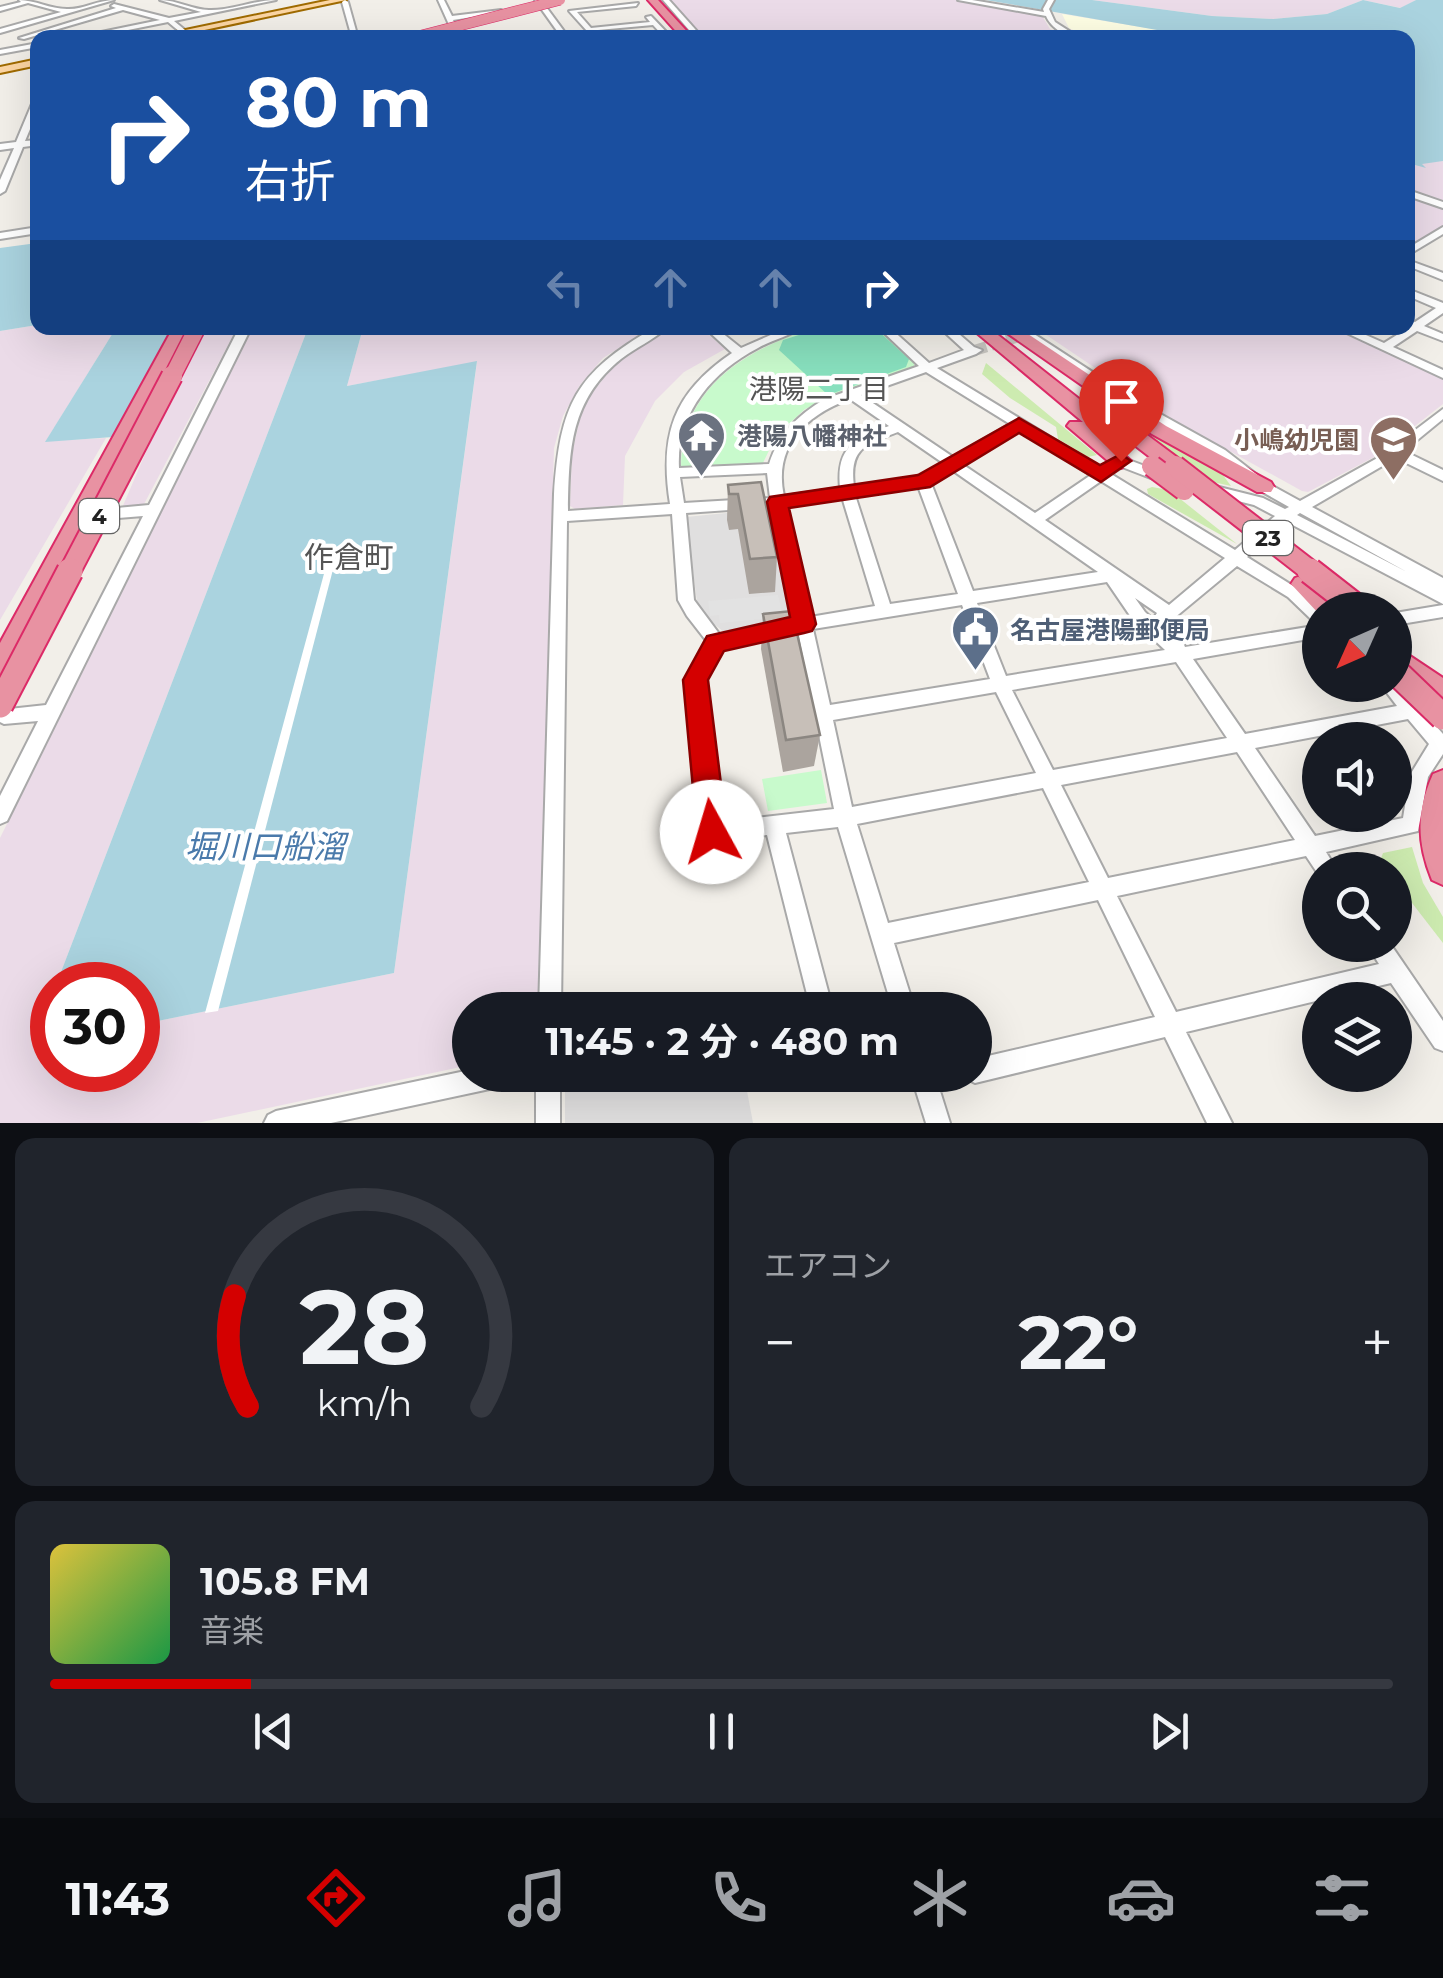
<!DOCTYPE html>
<html lang="ja">
<head>
<meta charset="utf-8">
<style>
  body { margin:0; font-family:Montserrat,"Noto Sans JP",sans-serif; background:#20242c; color:#f1f3f6; height:100vh; display:flex; flex-direction:column; font-size:38px; white-space:nowrap }
  * { box-sizing:border-box; margin:0 }
  p { font-size:32px; color:#9ea1a6 }
  .icon { flex:none; width:55px; height:55px; fill:none; stroke:currentColor; stroke-width:2; stroke-linecap:round; stroke-linejoin:round }
  .map { position:relative; height:1123px; overflow:hidden }
  .side { display:flex; flex-direction:column; gap:15px; padding:15px; background:#0d0f14; flex:1 }
  .side>* { flex:none }
  .top-card { position:absolute; left:30px; top:30px; width:1385px; height:305px; border-radius:20px; box-shadow:0 10px 40px #0002; background:#1a4fa0; color:#fff; overflow:hidden }
  .needle { width:65px; rotate:225deg }
  .tools { position:absolute; left:1302px; top:592px; display:grid; gap:20px }
  .tools a { display:grid; place-items:center; width:110px; height:110px; border-radius:50%; background:#171b24; box-shadow:0 10px 40px #0002; font-size:50px }
  .speed { position:absolute; left:30px; top:962px; display:flex; gap:20px; font-size:50px; font-weight:700; text-align:center }
  .speed>* { display:grid; place-content:center; width:130px; height:130px; border-radius:50%; background:#171b24; box-shadow:0 10px 40px #0002; line-height:1 }
  .speed .limit { border:15px solid #d22; background:#fff; color:#111 }
  .pin { position:absolute; display:grid; place-items:center; width:85px; height:85px; color:#fff; margin:-102px -42px; border-radius:50% 50% 50% 0; rotate:-45deg; box-shadow:0 0 10px #0007 }
  .pin .icon { rotate:45deg }
  .me { position:absolute; width:110px; margin:-55px; rotate:354deg; stroke-linejoin:round; filter:drop-shadow(0 0 8px #0008) }
  .turn { display:flex; align-items:center; gap:35px; height:210px; padding:0 50px; font-size:45px }
  .turn .icon { width:130px; height:130px; stroke-width:2.5 }
  .turn b { display:block; font-size:70px; line-height:85px }
  .lanes { display:flex; align-items:center; height:95px; padding:0 50px; background:#0003; justify-content:center; gap:50px; direction:ltr }
  .lanes .off { opacity:.35 }
  .big { font-size:75px; font-weight:700; line-height:1.1 }
  .side .card { flex:1; display:flex; flex-direction:column; justify-content:center; gap:15px; min-width:0; padding:0 35px; border-radius:20px; background:#20242c }
  .side .dial { align-items:center; gap:0 }
  .dial svg { height:260px; overflow:visible; fill:none; stroke:#363941; stroke-width:7; stroke-linecap:round; text-anchor:middle }
  .dial text { fill:#f1f3f6; stroke:none }
  .song { display:flex; align-items:center; gap:30px }
  .cover { width:120px; height:120px; border-radius:15px; background:linear-gradient(135deg,hsl(50 70% 55%),hsl(140 70% 35%)) }
  .played { height:10px; border-radius:5px; background:linear-gradient(90deg,#d40000 15%,#363941 15%) }
  .keys { display:flex; justify-content:space-around; direction:ltr }
  .heat { display:flex; justify-content:space-between; align-items:center; font-size:55px; direction:ltr }
  .side .tiles { flex:1; display:grid; gap:15px; grid-template-columns:1fr 1fr }
  .card:last-child { grid-column:span 2 }
  .trip { position:absolute; left:452px; top:992px; width:540px; height:100px; border-radius:50px; background:#171b24; box-shadow:0 10px 40px #0002; font-weight:700; line-height:100px; text-align:center }
  .menu { display:flex; height:160px; justify-content:space-around; align-items:center; background:#090b0e; color:#9ea1a6 }
  .menu .icon { width:70px; height:70px }
  .menu .selected { color:#d40000 }
  .menu b { font-size:45px; color:#f1f3f6 }
  .map>svg:first-child { display:block }
</style>
</head>
<body>
<div class="map">
<svg width="1443" height="1123" viewBox="0 0 1443 1123">
  <rect width="100%" height="100%" fill="#f2efe9"/>
  <g fill="#e0dfdf">
    <path d="M766 509 771 512 792 615 788 620 724 632 705 617 697 602 686 517Z"/>
    <path d="M613 1075H744L753 1123H565V1085Z"/>
  </g>
  <g fill="#ebdbe8">
    <path d="M670 0H957L1041 14 1050 29 1067 37H704Z"/>
    <path d="M1092 0H1416L1401 8 1363 0 1327 14 1273 19 1212 16Z"/>
    <path d="M1443 161V203L1408 190V163Z"/>
    <path d="M1408 195 1443 208V227L1408 249Z"/>
    <path d="M37 325 116 328 46 441 106 438 0 620V331Z"/>
    <path d="M199 328H248H237L143 506 122 508Z"/>
    <path d="M252 328H308L56 985H52V995L35 1040 40 1045 52 1043V1070H138V1025L394 973 477 362 347 386 363 328H651L603 358 580 385 563 416 554 448 538 1010H470V1065L197 1123H0V838Z"/>
    <path d="M673 328H701L725 349 684 372 655 401 625 456 623 505 575 509 570 506 572 454 583 405 617 361Z"/>
    <path d="M1036 328H1334L1443 378V404L1378 455 1308 492 1302 491 1168 417Z"/>
  </g>
  <path fill="#ffffe5" d="M1062 14 1171 32 1192 37H1088L1069 28Z"/>
  <g fill="#cdebb0">
    <path d="M986 363 1097 455 1088 457 1058 439 1056 427 1010 398 982 374Z"/>
    <path d="M1106 403 1220 471 1231 486 1204 480Z"/>
    <path d="M1152 487 1169 490 1237 544 1148 494 1147 489Z"/>
    <path d="M1412 847 1423 883 1443 917V943L1395 881V870H1387L1380 861 1383 853Z"/>
  </g>
  <g fill="#c8facc">
    <path d="M812 328H878L915 362 914 366 805 409 776 436 761 467 681 468C681 388 744 351 812 328Z"/>
    <path d="M821 770 827 803 768 811 762 779Z"/>
  </g>
  <path fill="#88e0be" d="M821 328H875L909 359 906 367 828 395 779 350 783 340Z"/>
  <path fill="#e2e2e2" d="M778 595 783 617 720 623 719 615 710 616 708 601Z"/>
  <g fill="#aad3df">
    <path d="M986 0H1092L1212 16 1273 19 1327 14 1363 0 1400 8 1416 0H1443V161L1422 164 1426 168 1408 163V38L1197 37Z"/>
    <path d="M37 243V325L0 331V248Z"/>
    <path d="M116 328H178L113 437 45 442Z"/>
    <path d="M308 328H363L347 386 477 361 394 973 138 1025V985H56Z"/>
  </g>
  <path fill="#fff" d="M336 558 218 1011 205 1013 328 559Z"/>
  <g fill="none" stroke-linecap="round" stroke-linejoin="round">
    <path stroke="#c8c6c1" stroke-width="11" stroke-dasharray="11 5" stroke-linecap="butt" d="M976 350 1027 334"/>
    <defs>
      <g id="minor">
        <path d="M19 0C35 0 50 9 67 9 82 10 98 0 114 0L0 33V29L61 12 28 3 0 11V7L21 2Z"/>
        <path d="M160 0C177 0 193 10 209 10 230 11 254 0 276 0L174 21 185 30 186 38H180V32L168 22 88 38H72L160 20 123 10 24 39 19 38 116 8 111 6 114 4 169 18 201 12Z"/>
        <path d="M345 0 348 2 358 38H352L342 2Z"/>
        <path d="M438 0H444L452 16 501 10 504 12 453 20 462 38H455Z"/>
        <path d="M535 0H541L569 38H562Z"/>
        <path d="M663 0H669L703 38H696Z"/>
        <path d="M958 0H972L1044 12 1043 9 1048 0H1054L1049 9 1055 22 1080 38C1067 38 1051 28 1046 16Z"/>
        <path d="M638 3 636 6 577 12 591 28 650 22 646 17 651 16 672 38H665L653 25 587 31 569 11Z"/>
        <path d="M38 43V47L0 54V50Z"/>
        <path d="M38 97V110L25 141 38 140V145L23 147 5 191 0 194V180L14 148 0 150V144L16 142 34 99Z"/>
        <path d="M1408 190 1443 202V208L1408 196Z"/>
        <path d="M38 227V233L0 239V233Z"/>
        <path d="M1443 227V234L1408 255V248Z"/>
        <path d="M1408 260 1443 273V280L1408 266Z"/>
        <path d="M1408 289 1443 303V313L1424 326 1443 334V341L1417 331 1393 347 1443 370V378L1336 328H1350L1384 343 1408 328V321L1415 322 1436 308 1408 296Z"/>
        <path d="M239 328H251L7 821 0 824V796L38 721 4 724 0 722V710L46 705 143 516 106 519 99 514 106 509 149 505Z"/>
        <path d="M654 328H667C653 340 635 348 621 359 570 400 569 450 568 511L670 504C659 435 673 393 732 353L705 328H716L741 348 787 328H802C789 336 772 340 758 348 712 372 676 414 679 468L769 464C779 433 798 415 825 399L919 366 879 328H890L929 363 964 350 940 328H952L974 347 982 350 976 354 937 368 1101 468 1121 457 1166 474 1168 477 1161 482 1122 467 1111 474 1235 550 1275 516 1254 505 1202 492 1200 489 1202 486 1207 484 1263 498 1285 509 1289 507 1259 490 1215 456 1129 407 1023 336V332H1031L1137 401 1225 450 1269 484 1300 501 1381 456 1443 409V419L1404 451 1443 470V481L1396 458 1312 507 1443 578V604L1287 522 1247 557 1298 589 1322 610 1320 624 1314 622 1288 597 1237 566 1173 619 1185 647 1320 625V637L1193 659 1245 734 1397 706 1381 685H1395V680L1416 703 1434 700 1440 702 1443 707 1440 712 1427 716 1443 734V754L1428 777 1418 831 1326 852 1337 870H1320V877L1306 856 1117 896 1176 1012 1379 964 1367 945H1391L1443 1021V1051L1435 1048 1391 983 1186 1032 1232 1123H1207L1165 1037 975 1083 969 1080 967 1083 940 1091 950 1123H926L911 1075H975V1059L1155 1017 1098 900 894 943 915 1010H893L838 827 786 833 833 1010H811L767 835 712 841 705 839 702 832 687 681 708 643 687 616 678 600 672 514 567 521 561 1010H539L554 494C560 405 575 373 654 328ZM926 372 1010 424 953 457 861 395ZM850 399 889 426C854 439 836 447 840 488L784 496C773 446 806 415 850 399ZM1019 430 1091 475 1035 513 962 464ZM898 432 943 463 920 477 854 486C849 448 866 444 898 432ZM952 470 1098 572 973 591 931 483ZM767 473 770 498 684 503 680 477ZM1101 481 1225 558 1169 605 1045 520ZM918 486 958 594 890 604 855 495ZM842 497 875 606 810 617 786 506ZM772 507 795 619 720 635 694 600 686 513ZM1300 513 1407 572 1297 515ZM1107 582 1133 620 1165 650 1006 676 977 603ZM1135 598 1157 613 1155 616 1159 625 1145 612ZM962 605 990 679 830 705 813 629ZM798 632 834 809 720 822 703 681 721 648ZM1176 662 1227 738 1053 770 1012 690ZM996 692 1036 773 852 807 833 720ZM1408 719 1429 744 1410 775 1403 818 1315 836 1255 748ZM1237 752 1295 840 1108 878 1061 785ZM1043 788 1089 882 888 923 857 824Z"/>
        <path d="M1443 605V617L1395 625V613Z"/>
        <path d="M470 1070V1075H511L507 1083 499 1087 331 1123H264L268 1115 276 1111Z"/>
        <rect x="536" y="1075" width="24" height="48"/>
      </g>
      <g id="major">
        <path d="M330 0H346L167 38H147Z"/>
        <path d="M38 59V65L0 73V67Z"/>
      </g>
      <g id="highway">
        <path d="M648 0H658L693 38H682Z"/>
        <path d="M445 34 450 37 438 38Z"/>
        <path d="M173 328H189L9 673 0 676V643Z"/>
        <path d="M971 328H989L1088 406 1097 401 1104 403 1182 461 1185 466 1182 471H1168L1115 430 1113 434 1101 435 1131 461 1121 468 1114 466 1067 426 1070 422H1083Z"/>
        <path d="M1000 328H1019L1166 426 1271 482 1274 487 1271 492H1257L1152 434Z"/>
        <path d="M1303 575 1311 578 1342 610H1320V615L1291 584 1295 578Z"/>
        <path d="M1395 646 1443 678V704L1395 670Z"/>
        <path d="M1443 770V885L1432 880C1417 843 1416 811 1433 774Z"/>
      </g>
    </defs>
    <use href="#minor" stroke="#a9a9a9" stroke-width="4"/>
    <use href="#major" stroke="#a06b00" stroke-width="4"/>
    <use href="#highway" stroke="#dc2a67" stroke-width="4"/>
    <use href="#minor" fill="#fff" fill-rule="evenodd"/>
    <use href="#major" fill="#fcd6a4" fill-rule="evenodd"/>
    <use href="#highway" fill="#e892a2" fill-rule="evenodd"/>
    <defs>
      <path id="highway-bridge-far3" d="M411 38 560 0"/>
      <path id="highway-bridge-far2" d="M171 379 197 328"/>
      <g id="highway-bridge-far1">
        <path d="M1152 466 1184 490"/>
        <path d="M1175 466 1313 573"/>
        <path d="M69 573 172 376"/>
      </g>
      <g id="highway-bridge">
        <path d="M1310 571 1360 610"/>
        <path d="M1395 671 1443 717"/>
        <path d="M0 705 70 571"/>
      </g>
    </defs>
    <use href="#highway-bridge-far3" stroke="#dc2a67" stroke-width="11" stroke-linecap="butt"/>
    <use href="#highway-bridge-far2" stroke="#dc2a67" stroke-width="19" stroke-linecap="butt"/>
    <use href="#highway-bridge-far1" stroke="#dc2a67" stroke-width="24" stroke-linecap="butt"/>
    <use href="#highway-bridge" stroke="#dc2a67" stroke-width="29" stroke-linecap="butt"/>
    <use href="#highway-bridge-far3" stroke="#e892a2" stroke-width="10"/>
    <use href="#highway-bridge-far2" stroke="#e892a2" stroke-width="16"/>
    <use href="#highway-bridge-far1" stroke="#e892a2" stroke-width="20"/>
    <use href="#highway-bridge" stroke="#e892a2" stroke-width="25"/>
  </g>
  <g fill="#aba49e">
    <path d="M761 482 777 557 775 592 749 594 738 529 729 530 727 520 728 485Z"/>
    <path d="M763 614 820 735 814 766 783 772 761 649Z"/>
  </g>
  <g fill="#c7bfb8" stroke="#8b8681" stroke-width="2.5">
    <path d="M761 482 777 557 750 559 738 494H729L728 485Z"/>
    <path d="M792 611 820 735 786 740 763 614Z"/>
  </g>
  <path fill="#d40000" stroke="#8a0000" stroke-width="2.5" d="M1019 418 1100 465 1121 454 1131 461 1101 482 1019 433 930 487 789 508 816 624 812 631 804 633 724 651 708 680 727 832 722 842 712 846 702 842 697 832 683 680 707 636 790 617 767 502 770 497 918 475Z"/>
  <defs>
    <symbol id="temple-pin" viewBox="-11 -11 22 30"><path d="M0 17L-7.5 6A9.5 9.5 0 1 1 7.5 6Z" fill="#6b7280" stroke="#fff"/><path d="M0-6L5-2H3V0L6.5 2.5H4V6H1.5V3h-3V6H-4V2.5H-6.5L-3 0V-2H-5Z" fill="#fff"/></symbol>
    <symbol id="school-pin" viewBox="-11 -11 22 30"><path d="M0 17L-7.5 6A9.5 9.5 0 1 1 7.5 6Z" fill="#8d6e63" stroke="#fff"/><path d="M0-5L7-2L0 1L-7-2ZM-4 1L0 2.5L4 1V4Q0 6-4 4Z" fill="#fff"/></symbol>
    <symbol id="civic-pin" viewBox="-11 -11 22 30"><path d="M0 17L-7.5 6A9.5 9.5 0 1 1 7.5 6Z" fill="#5c6f8a" stroke="#fff"/><path d="M-.6-6.5H3V-4.5H.6V-3L4-1V1h2V6H-6V1h2V-1L-.6-3ZM-1.2 2.5V6h2.4V2.5Z" fill="#fff"/></symbol>
  </defs>
  <g fill-rule="evenodd">
    <use href="#temple-pin" x="674" y="408" width="55" height="75"/>
    <use href="#school-pin" x="1366" y="412" width="55" height="75"/>
    <use href="#civic-pin" x="948" y="602" width="55" height="75"/>
  </g>
  <g text-anchor="middle" stroke-width="8" stroke-linejoin="round" paint-order="stroke">
    <g fill="#fff" stroke="#646464" stroke-width="2.5">
      <rect x="79" y="499" width="40" height="34" rx="8"/>
      <rect x="1243" y="521" width="50" height="34" rx="8"/>
    </g>
    <g font-size="22" font-weight="bold" fill="#222">
      <text x="99" y="524">4</text>
      <text x="1268" y="546">23</text>
    </g>
    <g font-size="25" font-weight="bold" fill="#5b616d" stroke="#fff" text-anchor="start">
      <text x="737" y="445">港陽八幡神社</text>
    </g>
    <g font-size="25" font-weight="bold" fill="#785e54" stroke="#fff" text-anchor="end">
      <text x="1359" y="449">小嶋幼児園</text>
    </g>
    <g font-size="25" font-weight="bold" fill="#4e5e75" stroke="#fff" text-anchor="start">
      <text x="1010" y="639">名古屋港陽郵便局</text>
    </g>
    <g font-size="28" fill="#555" stroke="#fff">
      <text x="819" y="399">港陽二丁目</text>
    </g>
    <g font-size="30" fill="#555" stroke="#fff">
      <text x="349" y="568">作倉町</text>
    </g>
    <g font-size="32" font-style="italic" fill="#4a7aab" stroke="#fff">
      <text x="265" y="858">堀川口船溜</text>
    </g>
  </g>
</svg>
<div class="tools">
<a><svg class="needle" viewBox="-14 -14 28 28"><path d="M0-13l5 13h-10z" fill="#e53935"/><path d="M0 13l5-13h-10z" fill="#9ea1a6"/></svg></a>
<a><svg class="icon" aria-label="sound" viewBox="0 0 24 24"><path d="M4 9h4l5-4v14l-5-4H4zM17 9q2 3 0 6"/></svg></a>
<a><svg class="icon" aria-label="search" viewBox="0 0 24 24"><circle cx="10" cy="10" r="6"/><path d="M15 15l6 6"/></svg></a>
<a><svg class="icon" aria-label="layers" viewBox="0 0 24 24"><path d="M12 4l9 5-9 5-9-5zM3 14l9 5 9-5"/></svg></a>
</div>
<div class="speed"><div class="limit">30</div></div>
<div class="pin" style="left:1121px;top:461px;background:#d93025"><svg class="icon" aria-label="arrive" viewBox="0 0 24 24"><path d="M6 21V4h12l-3 4 3 4H6"/></svg></div>
<svg class="me" style="left:712px;top:832px" viewBox="-20 -20 40 40"><circle r="19" fill="#fff"/><path d="M0-13L10 11 0 6-10 11z" fill="#d40000"/></svg>
<div class="trip">11:45 · 2 分 · 480 m</div>
<div class="top-card">
<div class="turn"><svg class="icon" aria-label="right" viewBox="0 0 24 24"><path d="M7 20v-9h11M14 6l5 5-5 5"/></svg><div><b>80 m</b>右折</div></div>
<div class="lanes"><svg class="icon off" aria-label="left" viewBox="0 0 24 24"><path d="M17 20v-9H6M10 6l-5 5 5 5"/></svg><svg class="icon off" aria-label="ahead" viewBox="0 0 24 24"><path d="M12 20V5M6 11l6-6 6 6"/></svg><svg class="icon off" aria-label="ahead" viewBox="0 0 24 24"><path d="M12 20V5M6 11l6-6 6 6"/></svg><svg class="icon" aria-label="right" viewBox="0 0 24 24"><path d="M7 20v-9h11M14 6l5 5-5 5"/></svg></div>
</div>
</div>
<section class="side">
<div class="tiles">
<div class="card dial"><svg viewBox="0 0 100 80">
<path d="M14 69A42 42 0 1 1 86 69"/>
<path d="M14 69A42 42 0 0 1 10 35" stroke="#d40000"/>
<text x="50" y="56" font-size="32" font-weight="700">28</text>
<text x="50" y="72" font-size="11">km/h</text>
</svg></div>
<div class="card"><p>エアコン</p>
<div class="heat"><a>−</a><b class="big">22°</b><a>+</a></div>
</div>
<div class="card">
<div class="song"><i class="cover"></i><div><b>105.8 FM</b><p>音楽</p></div></div>
<div class="played"></div>
<div class="keys"><svg class="icon" aria-label="previous" viewBox="0 0 24 24"><path d="M18 5L8 12l10 7zM5 5v14"/></svg><svg class="icon" aria-label="pause" viewBox="0 0 24 24"><path d="M8 5v14M16 5v14"/></svg><svg class="icon" aria-label="next" viewBox="0 0 24 24"><path d="M6 5l10 7-10 7zM19 5v14"/></svg></div>
</div>
</div>
</section>
<nav class="menu">
<b>11:43</b>
<svg class="icon selected" aria-label="directions" viewBox="0 0 24 24"><path d="M12 3l9 9-9 9-9-9zM9 14v-3h6M13 9l2 2-2 2"/></svg>
<svg class="icon" aria-label="music" viewBox="0 0 24 24"><path d="M9 18V5l10-2v13"/><circle cx="6" cy="18" r="3"/><circle cx="16" cy="16" r="3"/></svg>
<svg class="icon" aria-label="phone" viewBox="0 0 24 24"><path d="M5 4h4l2 5-3 2q2 4 5 5l2-3 5 2v4C11 20 4 13 5 4z"/></svg>
<svg class="icon" aria-label="climate" viewBox="0 0 24 24"><path d="M12 3v18M4 7l16 10M4 17L20 7"/></svg>
<svg class="icon" aria-label="car" viewBox="0 0 24 24"><path d="M5 17H2v-5l4-1 3-4h7l3 4 3 1v5h-3M9 17h6M6 11h13"/><circle cx="7" cy="17" r="2"/><circle cx="17" cy="17" r="2"/></svg>
<svg class="icon" aria-label="filters" viewBox="0 0 24 24"><path d="M4 7h16M4 17h16"/><circle cx="9" cy="7" r="2"/><circle cx="15" cy="17" r="2"/></svg>
</nav>
</body>
</html>
